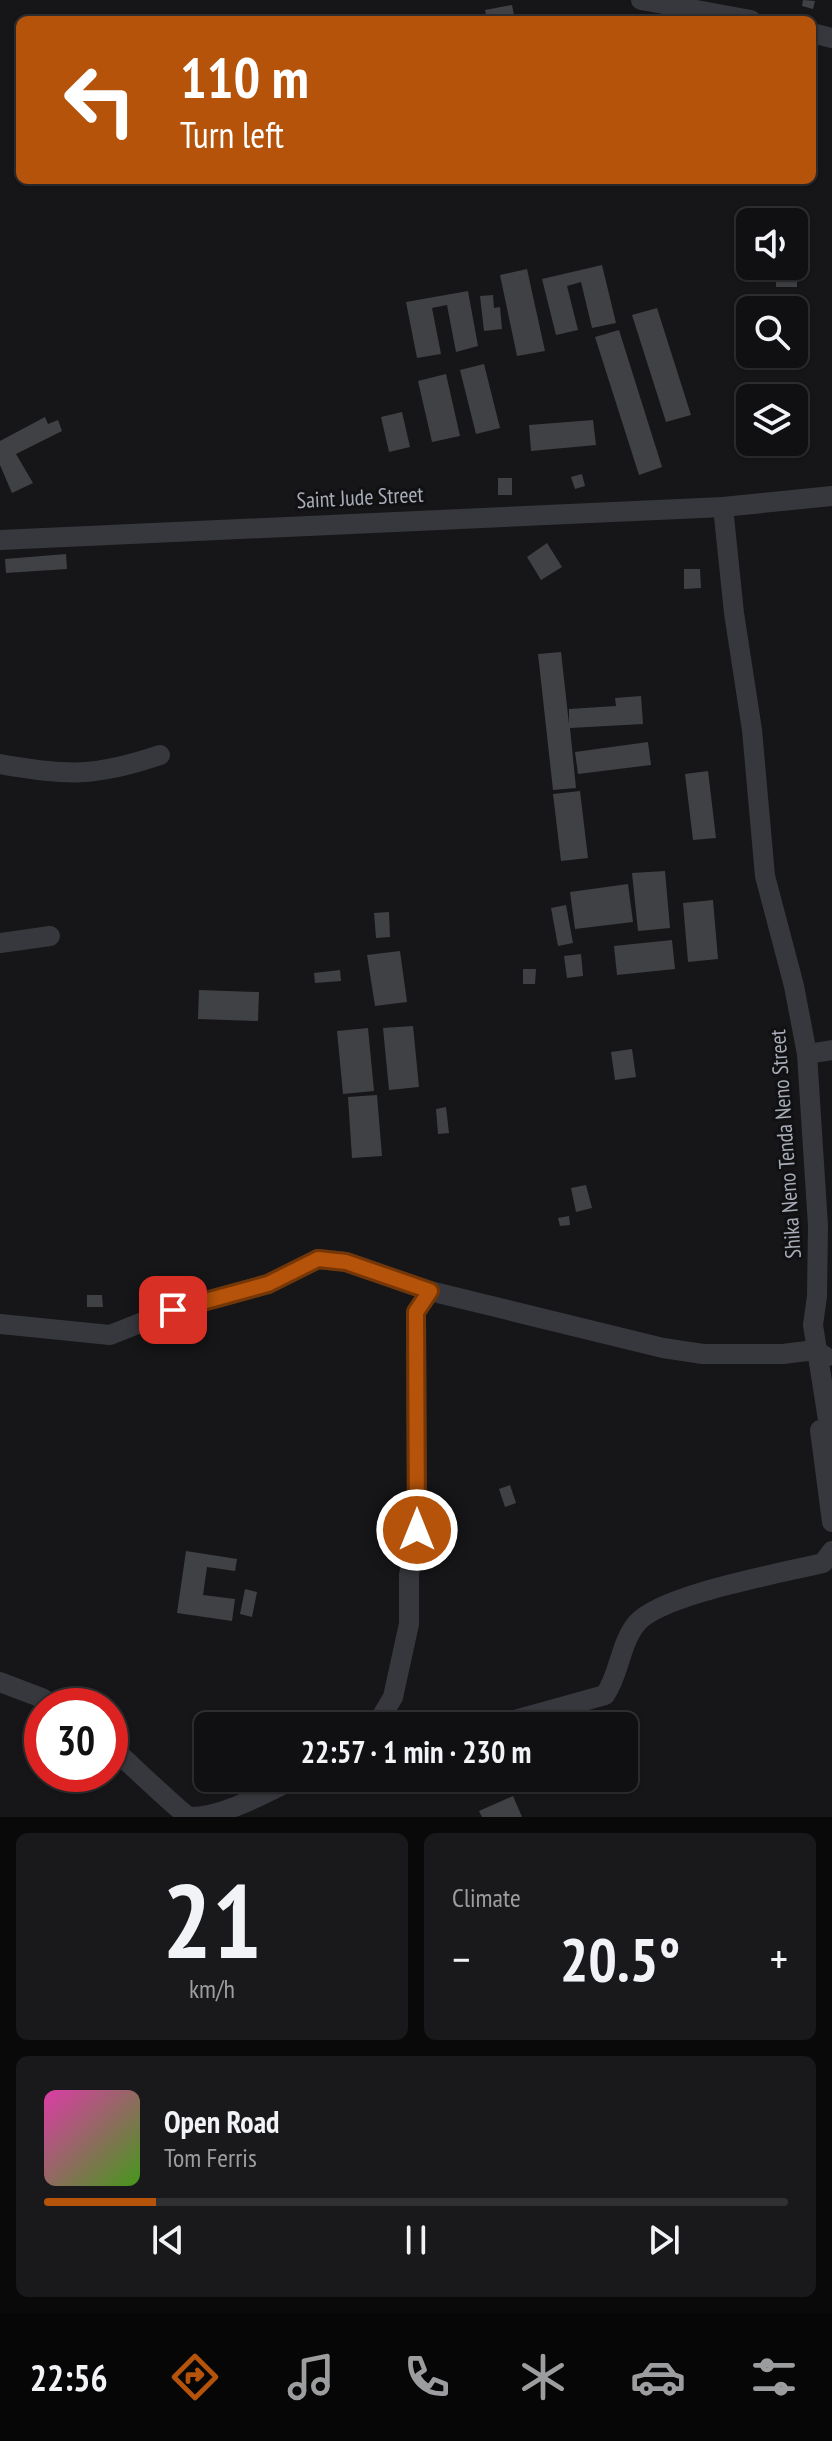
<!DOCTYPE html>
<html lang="en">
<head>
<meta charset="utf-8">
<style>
  body { margin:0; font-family:"PT Sans Narrow",sans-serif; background:#19191b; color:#f1f3f6; height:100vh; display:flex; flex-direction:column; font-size:30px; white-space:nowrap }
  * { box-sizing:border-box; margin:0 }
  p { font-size:26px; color:#9c9d9f }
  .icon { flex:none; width:44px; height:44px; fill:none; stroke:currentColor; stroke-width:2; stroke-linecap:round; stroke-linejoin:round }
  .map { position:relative; height:1817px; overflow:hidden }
  .sheet { display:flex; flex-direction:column; gap:16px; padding:16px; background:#09090a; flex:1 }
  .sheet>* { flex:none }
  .guide { position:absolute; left:16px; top:16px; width:800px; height:168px; border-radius:12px; box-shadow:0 2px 6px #0004,0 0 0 2px #303032; background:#b45309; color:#fff; overflow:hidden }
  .controls { position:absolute; left:736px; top:208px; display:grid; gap:16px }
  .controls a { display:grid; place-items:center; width:72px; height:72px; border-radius:12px; background:#101012; box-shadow:0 2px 6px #0004,0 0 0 2px #303032; font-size:40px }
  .speed { position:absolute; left:24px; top:1688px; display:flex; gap:16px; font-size:40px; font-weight:700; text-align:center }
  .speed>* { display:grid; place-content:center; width:104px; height:104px; border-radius:50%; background:#101012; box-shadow:0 2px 6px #0004,0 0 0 2px #303032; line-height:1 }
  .speed .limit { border:12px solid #d22; background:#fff; color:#111 }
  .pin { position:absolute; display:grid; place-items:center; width:68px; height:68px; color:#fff; margin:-34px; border-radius:16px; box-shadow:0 4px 12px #0006 }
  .me { position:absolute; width:88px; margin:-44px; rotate:0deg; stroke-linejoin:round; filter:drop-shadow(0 0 6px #0008) }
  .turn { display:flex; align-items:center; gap:28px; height:168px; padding:0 32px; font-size:36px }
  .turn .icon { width:104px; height:104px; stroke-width:2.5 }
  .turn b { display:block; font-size:56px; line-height:68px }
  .big { font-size:60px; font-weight:700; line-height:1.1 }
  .sheet .widget { flex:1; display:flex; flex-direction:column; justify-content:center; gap:12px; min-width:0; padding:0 28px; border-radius:12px; background:#19191b }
  .sheet .dial { align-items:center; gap:0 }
  .dial b { font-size:104px; line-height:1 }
  .song { display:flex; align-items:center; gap:24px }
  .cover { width:96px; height:96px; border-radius:12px; background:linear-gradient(135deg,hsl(320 70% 55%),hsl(100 70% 35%)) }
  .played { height:8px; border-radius:4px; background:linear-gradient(90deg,#b45309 15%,#303032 15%) }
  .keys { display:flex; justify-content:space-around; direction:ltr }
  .heat { display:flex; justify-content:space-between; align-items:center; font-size:44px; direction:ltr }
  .sheet .tiles { flex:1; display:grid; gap:16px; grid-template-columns:1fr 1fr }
  .widget:last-child { grid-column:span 2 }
  .trip { position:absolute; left:194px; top:1712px; width:444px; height:80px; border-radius:12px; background:#101012; box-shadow:0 2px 6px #0004,0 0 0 2px #303032; font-weight:700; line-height:80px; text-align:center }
  .dock { display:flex; height:128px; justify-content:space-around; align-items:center; background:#060607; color:#9c9d9f }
  .dock .icon { width:56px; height:56px }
  .dock .selected { color:#b45309 }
  .dock b { font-size:36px; color:#f1f3f6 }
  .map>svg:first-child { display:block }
</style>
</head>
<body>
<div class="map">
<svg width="832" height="1817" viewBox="0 0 832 1817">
  <rect width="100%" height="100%" fill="#161618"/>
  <g fill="#404145">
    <path d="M803 0 815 1 813 9 802 6Z"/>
    <path d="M512 5 515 20H487L485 10Z"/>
    <path d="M794 263H797V287H776V266H794Z"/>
    <path d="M602 265 616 323 592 328 581 282 567 286 578 330 556 335 542 279Z"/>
    <path d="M527 269 545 351 517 356 500 275Z"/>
    <path d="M468 291 478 346 456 352 447 305 432 308 441 354 417 358 406 302Z"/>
    <path d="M493 295 494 308 500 307 502 329 484 331 480 296Z"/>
    <path d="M657 308 691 415 666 422 632 315Z"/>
    <path d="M619 330 662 467 639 475 595 337Z"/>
    <path d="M484 364 500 428 476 434 460 370Z"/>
    <path d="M446 374 460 436 432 442 418 381Z"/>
    <path d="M763 386 766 395 756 398 753 389Z"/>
    <path d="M402 412 410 447 389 452 381 417Z"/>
    <path d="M45 417 48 424 58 420 62 431 16 454 33 483 12 493 0 465V441Z"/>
    <path d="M593 420 596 445 531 451 529 425Z"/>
    <path d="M582 474 585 486 575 489 571 477Z"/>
    <rect x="498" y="478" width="14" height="17"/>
    <path d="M547 543 562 567 541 580 527 557Z"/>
    <path d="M66 554 67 569 6 573 5 559Z"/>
    <path d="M684 569H700L701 588 684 589Z"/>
    <path d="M561 652 569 724V709L616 706 615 698 641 696 643 724 570 728 576 788 553 790 538 654Z"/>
    <path d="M648 742 651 765 578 774 575 752Z"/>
    <path d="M708 771 716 838 693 840 685 774Z"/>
    <path d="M580 791 588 858 561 861 553 794Z"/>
    <path d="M665 871 670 928 638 931 632 873Z"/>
    <path d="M628 884 633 922 575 929 570 892Z"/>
    <path d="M713 900 718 959 688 962 683 903Z"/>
    <path d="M566 905 573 943 558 946 551 908Z"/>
    <path d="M389 912 390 937 376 938 374 913Z"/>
    <path d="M672 940 675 969 617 975 614 946Z"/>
    <path d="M400 951 407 1002 375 1006 367 955Z"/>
    <path d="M581 954 583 976 567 978 564 956Z"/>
    <path d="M523 969H536L535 984H523Z"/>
    <path d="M340 970 341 981 315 983 314 973Z"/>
    <path d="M199 990 259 992 258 1021 198 1019Z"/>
    <path d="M413 1026 419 1087 389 1090 383 1028Z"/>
    <path d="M368 1028 374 1091 343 1094 337 1031Z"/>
    <path d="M632 1049 636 1077 615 1080 611 1052Z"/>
    <path d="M377 1095 382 1156 352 1158 348 1097Z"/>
    <path d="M446 1107 449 1133 438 1134 436 1109Z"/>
    <path d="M586 1185 592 1208 576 1212 571 1188Z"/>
    <path d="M569 1216 570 1225 560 1226 558 1218Z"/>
    <path d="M87 1295H102L103 1307H87Z"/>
    <path d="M510 1485 516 1503 505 1507 499 1489Z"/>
    <path d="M186 1551 237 1559 235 1571 207 1567 203 1595 235 1599 232 1621 177 1613Z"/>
    <path d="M245 1589 257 1592 252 1617 240 1614Z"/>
    <path d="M513 1796 522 1817H482L479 1811Z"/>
  </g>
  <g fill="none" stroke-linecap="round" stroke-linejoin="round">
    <g stroke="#37383d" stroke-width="20">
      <path d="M641 0 751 20"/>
      <path d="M812 33 832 38"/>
      <path d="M723 507 734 613 752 730 765 876 794 986 807 1054 818 1226 817 1296 813 1325 832 1445"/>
      <path d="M0 540 723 507 832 496"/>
      <path d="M0 764C67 776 95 777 160 755"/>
      <path d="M0 943 50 936"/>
      <path d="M807 1054 832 1050"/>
      <path d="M0 1324 110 1335 173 1310 268 1284 318 1259 346 1262 430 1291 663 1348 703 1354H783L815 1350 826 1357"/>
      <path d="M820 1430 832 1522"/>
      <path d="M0 1682 42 1698 54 1706"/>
      <path d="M376 1726 393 1697 409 1624V1575L417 1530 416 1312 430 1291"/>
      <path d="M493 1726 605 1695C620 1673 620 1643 637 1623 662 1594 782 1573 823 1563L832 1551"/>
      <path d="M110 1746C123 1757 183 1815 190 1817 224 1817 267 1792 296 1778"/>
    </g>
  </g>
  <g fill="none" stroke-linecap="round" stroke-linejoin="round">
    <defs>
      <path id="route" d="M173 1310 268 1284 318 1259 346 1262 430 1291 416 1312 417 1530"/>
    </defs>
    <use href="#route" stroke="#753606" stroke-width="20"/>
    <use href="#route" stroke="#b45309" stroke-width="14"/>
  </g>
  <g text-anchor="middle" stroke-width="6" stroke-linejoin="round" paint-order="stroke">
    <g font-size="22" fill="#a8adb8" stroke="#111113">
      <text transform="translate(360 497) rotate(-3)" y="8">Saint Jude Street</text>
      <text transform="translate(785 1144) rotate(-94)" y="8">Shika Neno Tenda Neno Street</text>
    </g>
  </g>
</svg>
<div class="controls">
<a><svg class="icon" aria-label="sound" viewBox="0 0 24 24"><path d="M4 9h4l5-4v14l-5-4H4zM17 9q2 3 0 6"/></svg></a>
<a><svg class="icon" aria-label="search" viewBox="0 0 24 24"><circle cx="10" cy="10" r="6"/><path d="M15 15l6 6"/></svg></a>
<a><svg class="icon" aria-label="layers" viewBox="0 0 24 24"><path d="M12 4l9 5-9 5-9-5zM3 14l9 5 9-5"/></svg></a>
</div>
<div class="speed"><div class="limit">30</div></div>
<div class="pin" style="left:173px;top:1310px;background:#d93025"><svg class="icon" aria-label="arrive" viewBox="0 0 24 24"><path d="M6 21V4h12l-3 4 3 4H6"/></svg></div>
<svg class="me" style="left:417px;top:1530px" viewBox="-20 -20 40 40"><circle r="17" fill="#b45309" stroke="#fff" stroke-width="3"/><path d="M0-11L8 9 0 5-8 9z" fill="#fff"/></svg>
<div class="trip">22:57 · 1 min · 230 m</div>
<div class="guide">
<div class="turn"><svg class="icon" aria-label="left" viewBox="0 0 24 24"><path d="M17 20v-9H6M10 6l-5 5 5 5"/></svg><div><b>110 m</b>Turn left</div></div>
</div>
</div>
<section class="sheet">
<div class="tiles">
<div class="widget dial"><b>21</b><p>km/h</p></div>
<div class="widget"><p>Climate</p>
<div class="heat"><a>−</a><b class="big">20.5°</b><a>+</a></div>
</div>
<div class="widget">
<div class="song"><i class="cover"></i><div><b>Open Road</b><p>Tom Ferris</p></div></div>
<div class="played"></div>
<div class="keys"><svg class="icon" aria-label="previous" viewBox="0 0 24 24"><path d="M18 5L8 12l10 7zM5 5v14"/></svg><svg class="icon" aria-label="pause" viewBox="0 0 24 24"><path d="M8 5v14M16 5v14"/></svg><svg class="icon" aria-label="next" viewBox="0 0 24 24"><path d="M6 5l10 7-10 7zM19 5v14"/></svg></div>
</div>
</div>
</section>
<nav class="dock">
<b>22:56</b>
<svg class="icon selected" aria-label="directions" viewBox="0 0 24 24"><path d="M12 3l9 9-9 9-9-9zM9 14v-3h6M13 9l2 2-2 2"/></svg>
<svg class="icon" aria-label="music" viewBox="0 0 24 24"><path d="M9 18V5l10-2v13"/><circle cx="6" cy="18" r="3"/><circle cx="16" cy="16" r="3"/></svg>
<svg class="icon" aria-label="phone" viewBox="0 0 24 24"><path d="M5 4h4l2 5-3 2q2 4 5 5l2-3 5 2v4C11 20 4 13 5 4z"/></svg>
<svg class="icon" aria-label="climate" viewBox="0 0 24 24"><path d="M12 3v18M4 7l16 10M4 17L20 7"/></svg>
<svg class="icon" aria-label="car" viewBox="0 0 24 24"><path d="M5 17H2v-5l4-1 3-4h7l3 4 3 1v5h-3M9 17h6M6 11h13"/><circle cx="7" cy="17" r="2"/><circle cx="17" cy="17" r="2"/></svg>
<svg class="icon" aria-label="filters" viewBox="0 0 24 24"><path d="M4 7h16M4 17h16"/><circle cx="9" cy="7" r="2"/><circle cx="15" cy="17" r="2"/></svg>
</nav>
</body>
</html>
